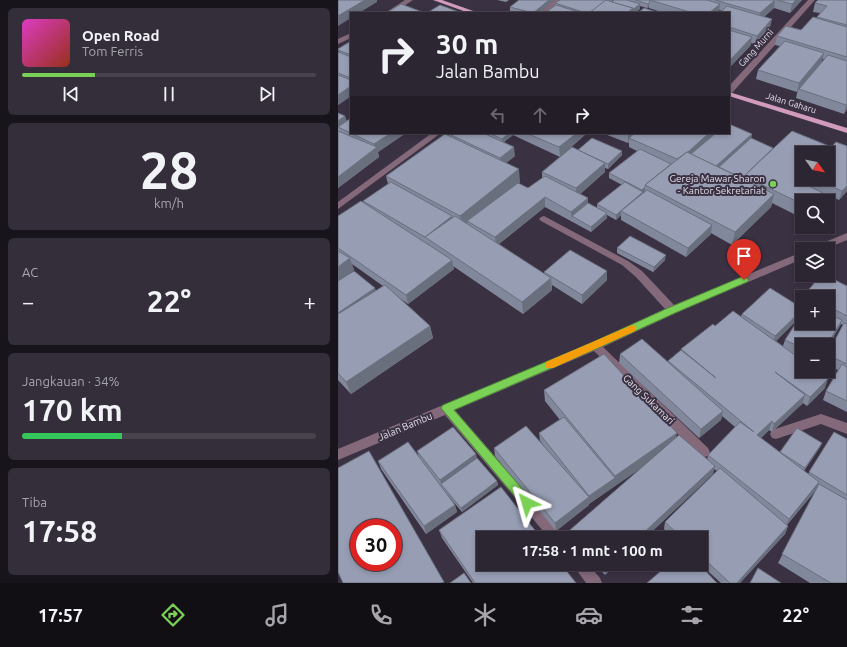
<!DOCTYPE html>
<html lang="id">
<head>
<meta charset="utf-8">
<style>
  body { margin:0; font-family:Ubuntu,sans-serif; background:#342d3a; color:#f1f3f6; height:100vh; display:flex; flex-direction:column; font-size:15px; white-space:nowrap }
  * { box-sizing:border-box; margin:0 }
  p { font-size:13px; color:#a6a5ac }
  .icon { flex:none; width:22px; height:22px; fill:none; stroke:currentColor; stroke-width:2; stroke-linecap:round; stroke-linejoin:round }
  .map { position:relative; flex:1; overflow:hidden }
  .sheet { display:flex; flex-direction:column; gap:8px; padding:8px; background:#18141c; width:338px }
  .sheet>* { flex:none }
  .banner { position:absolute; left:12px; top:12px; width:380px; height:122px; border-radius:0px; box-shadow:0 2px 6px #0003,0 0 0 1px #48424d; background:#2c2532; color:#f1f3f6; overflow:hidden }
  .needle { width:26px; rotate:123deg }
  .tools { position:absolute; left:457px; top:146px; display:grid; gap:8px }
  .tools a { display:grid; place-items:center; width:40px; height:40px; border-radius:0px; background:#2c2532; box-shadow:0 2px 6px #0003,0 0 0 1px #48424d; font-size:20px }
  .speed { position:absolute; left:12px; top:519px; display:flex; gap:8px; font-size:20px; font-weight:700; text-align:center }
  .speed>* { display:grid; place-content:center; width:52px; height:52px; border-radius:50%; background:#2c2532; box-shadow:0 2px 6px #0003,0 0 0 1px #48424d; line-height:1 }
  .speed .limit { border:6px solid #d22; background:#fff; color:#111 }
  .pin { position:absolute; display:grid; place-items:center; width:34px; height:34px; color:#fff; margin:-41px -17px; border-radius:50% 50% 50% 0; rotate:-45deg; box-shadow:0 0 4px #0007 }
  .pin .icon { rotate:45deg }
  .me { position:absolute; width:44px; margin:-22px; rotate:320deg; stroke-linejoin:round; filter:drop-shadow(0 0 3px #0008) }
  .turn { display:flex; align-items:center; gap:14px; height:84px; padding:0 20px; font-size:18px }
  .turn .icon { width:52px; height:52px; stroke-width:2.5 }
  .turn b { display:block; font-size:28px; line-height:34px }
  .lanes { display:flex; align-items:center; height:38px; padding:0 20px; background:#0003; justify-content:center; gap:20px; direction:ltr }
  .lanes .off { opacity:.35 }
  .big { font-size:30px; font-weight:700; line-height:1.1 }
  .sheet .tile { flex:1; display:flex; flex-direction:column; justify-content:center; gap:6px; min-width:0; padding:0 14px; border-radius:6px; background:#342d3a }
  .sheet .dial { align-items:center; gap:0 }
  .dial b { font-size:52px; line-height:1 }
  .song { display:flex; align-items:center; gap:12px }
  .cover { width:48px; height:48px; border-radius:6px; background:linear-gradient(135deg,hsl(310 70% 55%),hsl(10 70% 35%)) }
  .played { height:4px; border-radius:2px; background:linear-gradient(90deg,#7ad156 25%,#48424d 25%) }
  .keys { display:flex; justify-content:space-around; direction:ltr }
  .heat { display:flex; justify-content:space-between; align-items:center; font-size:22px; direction:ltr }
  .charge { height:6px; border-radius:3px; background:linear-gradient(90deg,#34c759 34%,#48424d 0) }
  .trip { position:absolute; left:138px; top:531px; width:232px; height:40px; border-radius:0px; background:#2c2532; box-shadow:0 2px 6px #0003,0 0 0 1px #48424d; font-weight:700; line-height:40px; text-align:center }
  .tabs { display:flex; height:64px; justify-content:space-around; align-items:center; background:#120f14; color:#a6a5ac }
  .tabs .icon { width:28px; height:28px }
  .tabs .current { color:#7ad156 }
  .tabs b { font-size:18px; color:#f1f3f6 }
  main { display:flex; flex:1; min-height:0 }
  .map>svg:first-child { display:block }
</style>
</head>
<body>
<main>
<section class="sheet">
<div class="tile">
<div class="song"><i class="cover"></i><div><b>Open Road</b><p>Tom Ferris</p></div></div>
<div class="played"></div>
<div class="keys"><svg class="icon" aria-label="previous" viewBox="0 0 24 24"><path d="M18 5L8 12l10 7zM5 5v14"/></svg><svg class="icon" aria-label="pause" viewBox="0 0 24 24"><path d="M8 5v14M16 5v14"/></svg><svg class="icon" aria-label="next" viewBox="0 0 24 24"><path d="M6 5l10 7-10 7zM19 5v14"/></svg></div>
</div>
<div class="tile dial"><b>28</b><p>km/h</p></div>
<div class="tile"><p>AC</p>
<div class="heat"><a>−</a><b class="big">22°</b><a>+</a></div>
</div>
<div class="tile"><p>Jangkauan · 34%</p><b class="big">170 km</b><div class="charge"></div></div>
<div class="tile"><p>Tiba</p><b class="big">17:58</b></div>
</section>
<div class="map">
<svg width="509" height="583" viewBox="0 0 509 583">
  <rect width="100%" height="100%" fill="#3a3143"/>
  <g fill="none" stroke-linecap="round" stroke-linejoin="round">
    <g fill="#84697a" fill-rule="evenodd">
      <path d="M67 0H75L55 13H47Z"/>
      <path d="M216 0H223L208 13H201Z"/>
      <path d="M470 0H477L394 93H391V86Z"/>
      <path d="M13 33V38L0 44V39Z"/>
      <path d="M94 133H103L0 209V202Z"/>
      <path d="M206 216 290 261 304 271 336 305 464 252V259L338 313 265 347 370 448 372 452 370 456 366 457 362 456 256 351 117 410 224 534 226 538H211L107 415 0 460V449L253 343 327 309 298 277 284 265 203 221 201 219 203 217Z"/>
      <path d="M509 233V240L487 249H473L475 247Z"/>
      <path d="M483 414 509 423V434L483 424 438 439 434 438 432 434 434 430Z"/>
      <path d="M234 564H250L262 578 264 583H248Z"/>
    </g>
    <g fill="#d19bbe" fill-rule="evenodd">
      <path d="M95 0H104L141 13H131Z"/>
      <path d="M391 92 509 128V133L391 96Z"/>
    </g>
  </g>
  <g fill="#82889b" fill-rule="evenodd">
    <path d="M159 0H171L168 2Z"/>
    <path d="M181 0H216L201 13H177L172 12V7Z"/>
    <path d="M275 0 273 2H274L276 0H464L452 13 436 8 426 17 432 28 417 44 413 43V45L391 68V13L381 10V12L380 13H326L311 8V7L309 8 302 6V9L297 13H207L217 5V3Z"/>
    <path d="M509 0V109L506 114 458 98 460 89 459 92 418 79 420 70 442 46 437 45 439 36 463 30 478 18 479 17 482 13 475 12 477 3ZM484 59H486L470 78 484 61Z"/>
    <path d="M13 41V96L0 105V52H1L0 49Z"/>
    <path d="M0 113 7 116 13 133H68L40 152 41 157 0 188Z"/>
    <path d="M113 133H249L222 157 175 135 166 142 177 156 168 163 182 182 180 183 190 188 204 178V172L240 150 284 155 270 169 267 168V172L242 194 250 198V203L259 208V204L284 185 271 178V173L299 151 291 147V142L290 143 264 133H391L414 134 413 138 435 148 489 152 509 146V191L501 200 485 193 464 201V218L434 203 433 207 394 245 373 233V234L348 257 283 220V215L278 220 269 215V218L253 232 207 207 161 244 206 274V272L269 280 244 304 214 285V290L185 314 115 266 116 269 70 304 62 298 92 326 95 338 13 394 0 380V216L26 204 25 201 50 184 48 176 111 136V134ZM490 153V179H464ZM467 179 466 184 464 183ZM14 264 45 286 38 291 10 274 16 270Z"/>
    <path d="M279 248 327 260 315 272 279 253Z"/>
    <path d="M509 286V412L485 400 488 391 500 370 490 365V353L505 325 503 324 500 329 490 346V345H464V358L456 354 487 388 469 406 465 403 464 404 434 432 431 430 423 438 442 452 484 443 482 447 466 471 470 474 496 432 509 439V583H472L440 563 479 488V487L478 490 449 525 450 526 447 534 402 583H383L362 564H363V538H335L326 529 327 522 379 471 376 469 375 474 307 538H233L232 530 307 465 251 504V505L218 531 157 456 156 448 206 446 202 441 201 433 222 420 207 401 206 390 338 438 369 460 370 455 397 427 384 416 383 420 361 438 281 363 282 354 330 362V361L343 351V349L377 326 403 316 404 314 463 315 490 323V297H466L467 294ZM460 319 447 340 445 346 438 341Z"/>
    <path d="M79 451 139 458 159 481 160 485 124 512 104 488 117 505 119 512 88 534 43 469 40 461 81 457Z"/>
    <path d="M101 530 238 583H135L104 538Z"/>
    <path d="M257 564H279L267 575Z"/>
  </g>
  <g fill="#6a6f7e">
    <path d="M27 0H39V2L21 13H13V18L0 26V16Z"/>
    <path d="M211 0H216L201 13H195Z"/>
    <path d="M437 0 436 8 420 22 422 13Z"/>
    <path d="M458 0H464L452 13 454 4Z"/>
    <path d="M311 3V7L309 8 310 4Z"/>
    <path d="M302 4V9L297 13H289L295 8Z"/>
    <path d="M382 4 381 12 380 13H371Z"/>
    <path d="M434 19 432 28 417 44 419 36Z"/>
    <path d="M414 37 413 45 391 68V61Z"/>
    <path d="M486 53 484 61 459 92 461 83Z"/>
    <path d="M13 86V96L0 105V95Z"/>
    <path d="M509 104V109L506 114 508 105Z"/>
    <path d="M7 116 9 125 0 127V121Z"/>
    <path d="M53 133H68L40 152 41 157 0 188V177L37 149 36 144Z"/>
    <path d="M171 133H174L175 135 164 143V139Z"/>
    <path d="M239 133H249L222 157 221 147Z"/>
    <path d="M291 133H300L291 138V142L290 143V134Z"/>
    <path d="M371 133H380L351 156 341 160Z"/>
    <path d="M414 134 412 143 379 173 376 168Z"/>
    <path d="M491 146 489 153H484Z"/>
    <path d="M176 147 177 156 163 167 162 158Z"/>
    <path d="M284 151V155L270 169V164Z"/>
    <path d="M267 163V172L238 198V188Z"/>
    <path d="M181 169 182 182 132 222 129 221 130 224 124 229 122 216Z"/>
    <path d="M464 174V179H467L454 192 458 180Z"/>
    <path d="M509 186V191L501 200 504 191Z"/>
    <path d="M307 187V192L283 211V215L278 220V215L303 194 304 190Z"/>
    <path d="M485 193 483 201H478Z"/>
    <path d="M436 194 433 207 394 245 397 232Z"/>
    <path d="M207 197V207L158 246 157 237Z"/>
    <path d="M250 198V208L234 216V221L233 212Z"/>
    <path d="M269 213V218L253 232V227Z"/>
    <path d="M114 216 115 225 87 237Z"/>
    <path d="M374 225 373 234 348 257 350 248Z"/>
    <path d="M328 255 327 260 315 272 316 267Z"/>
    <path d="M12 258 16 270 0 282V267Z"/>
    <path d="M114 260 116 269 70 304 68 295Z"/>
    <path d="M269 271V280L244 304V295Z"/>
    <path d="M213 278 214 290 185 314 184 302Z"/>
    <path d="M37 288 40 297 0 324V313Z"/>
    <path d="M464 310V312L462 317 434 345 437 336Z"/>
    <path d="M504 320 500 329 490 346V345H489Z"/>
    <path d="M92 326 95 338 13 394 8 382Z"/>
    <path d="M490 379 487 388 469 406 472 397Z"/>
    <path d="M467 395 464 404 434 432 436 424Z"/>
    <path d="M385 411 383 420 361 438 363 429Z"/>
    <path d="M434 421 431 430 417 443 419 435Z"/>
    <path d="M339 433 337 445 251 504V496L277 478V476Z"/>
    <path d="M484 443 482 447 465 472 467 468Z"/>
    <path d="M138 454 140 462 103 484 102 480Z"/>
    <path d="M377 466 375 474 307 538H300Z"/>
    <path d="M159 481 160 485 124 512 123 508Z"/>
    <path d="M481 482 478 490 447 526 451 519Z"/>
    <path d="M251 497V505L218 531 217 523Z"/>
    <path d="M117 505 119 512 88 534 86 526Z"/>
    <path d="M450 526 447 534 402 583H399Z"/>
    <path d="M272 564H279L267 575 268 568Z"/>
  </g>
  <g fill="#979eb4" stroke="#6a6f7e" fill-rule="evenodd">
    <path d="M0 0H27L0 16Z"/>
    <path d="M181 0H211L195 13 172 7Z"/>
    <path d="M222 0H269L251 13H248L217 3Z"/>
    <path d="M268 0 295 8 289 13H251Z"/>
    <path d="M276 0H289L302 4 294 10 295 8 274 2Z"/>
    <path d="M297 0H312L311 3 310 4Z"/>
    <path d="M312 0H369L382 4 371 13H355Z"/>
    <path d="M377 0H437L422 13Z"/>
    <path d="M439 0H458L454 4Z"/>
    <path d="M480 0H509V25L479 17 489 6 477 3Z"/>
    <path d="M63 4 87 13H48Z"/>
    <path d="M102 5 124 13H89Z"/>
    <path d="M218 5 244 13H207Z"/>
    <path d="M389 6 434 19 419 36 391 27V13H382Z"/>
    <path d="M306 8 322 13H300Z"/>
    <path d="M475 17 509 27V57L439 36 448 26 463 30Z"/>
    <path d="M391 30 414 37 391 61Z"/>
    <path d="M13 41V55L0 50V49Z"/>
    <path d="M447 41 486 53 461 83 420 70Z"/>
    <path d="M0 52 13 57V78L0 73Z"/>
    <path d="M490 55 509 61V104L508 105 461 89Z"/>
    <path d="M0 75 13 80V86L0 95Z"/>
    <path d="M0 113 7 116 0 121Z"/>
    <path d="M13 118V133H53L36 144 0 127Z"/>
    <path d="M391 124 414 134 378 166 353 154 378 133H391Z"/>
    <path d="M0 131 39 147 0 177Z"/>
    <path d="M454 131 491 146 484 153H464V174L458 180 485 193 478 201H464V204L406 176Z"/>
    <path d="M113 133H145L176 147 162 158 111 134Z"/>
    <path d="M151 133H171L164 139Z"/>
    <path d="M188 133H239L221 147Z"/>
    <path d="M297 133H371L350 152H349L339 159 291 138Z"/>
    <path d="M107 134 181 169 122 216 48 176Z"/>
    <path d="M254 138 284 151 270 164 240 150Z"/>
    <path d="M413 138 435 148 406 176 405 179 381 167Z"/>
    <path d="M498 142 509 146V186L504 191 476 179H490V153H488Z"/>
    <path d="M234 147 267 163 238 188 204 172Z"/>
    <path d="M302 149 333 164 307 185V187L304 190 271 173Z"/>
    <path d="M349 152 436 194 397 232 307 185Z"/>
    <path d="M207 176 250 198 233 212 207 197 157 237 129 221 180 183 190 188Z"/>
    <path d="M53 182 114 216 87 237 25 201Z"/>
    <path d="M287 182 305 192 278 215 259 204Z"/>
    <path d="M309 190 374 225 350 248 283 211Z"/>
    <path d="M23 201 114 260 68 295 0 248V216Z"/>
    <path d="M250 203 269 213 253 227 234 216Z"/>
    <path d="M117 216 213 278 184 302 87 237Z"/>
    <path d="M292 236 328 255 316 267 279 248Z"/>
    <path d="M232 250 269 271 244 295 206 272Z"/>
    <path d="M0 251 12 258 0 267Z"/>
    <path d="M16 271 37 288 0 313V281Z"/>
    <path d="M483 275H487L509 286V316L490 306V297H473L467 294Z"/>
    <path d="M47 285 92 326 8 382 0 373V314Z"/>
    <path d="M432 288 464 308V310L437 336 404 314Z"/>
    <path d="M395 311 464 360V371H479L490 379 472 397 437 372 467 395 436 424 434 421 419 435 481 482 451 519 370 455 402 422 416 432 330 361 343 350 378 378 343 349 375 324 377 326Z"/>
    <path d="M464 314V323H490V314L504 320 489 345H464V348L447 340Z"/>
    <path d="M506 323 509 324V364L490 355V353Z"/>
    <path d="M304 339 385 411 363 429 282 354Z"/>
    <path d="M266 354 339 433 277 476 206 390Z"/>
    <path d="M504 364 509 367V401L488 391Z"/>
    <path d="M226 417 277 478 251 496 201 433Z"/>
    <path d="M188 426 251 497 217 523 156 448Z"/>
    <path d="M115 427 138 454 102 480 79 451Z"/>
    <path d="M459 428 484 443 467 468 442 452Z"/>
    <path d="M496 432 509 439V495L471 472Z"/>
    <path d="M341 435 377 466 300 538H239L232 530Z"/>
    <path d="M70 442 117 505 86 526 40 461Z"/>
    <path d="M31 451 106 582 103 583H5L0 572V468ZM21 528H55V562H21Z"/>
    <path d="M139 458 159 481 123 508 103 484Z"/>
    <path d="M382 468 450 526 399 583H392L363 556V538H344L327 522Z"/>
    <path d="M481 484 509 500V583H493L444 554Z"/>
    <path d="M163 487 203 538H145V564H223L238 583H137L101 530Z"/>
    <path d="M264 564H272L268 568Z"/>
    <path d="M331 564H361L379 583H309Z"/>
    <path d="M420 568 443 583H412Z"/>
    <path d="M126 573 133 583H112Z"/>
  </g>
  <path fill="#7ad156" stroke="#4f8838" d="M406 276 411 280 409 282 337 313 260 348 116 410 193 499 194 503 193 506 189 508 185 506 103 408 105 405 253 343 330 308Z"/>
  <path fill="#f59e0b" d="M294 325 297 326 298 329 297 331 215 368H208L207 365 208 362Z"/>
  <circle fill="#7ad156" stroke="#3a3143" stroke-width="1.5" cx="435" cy="184" r="4"/>
  <g text-anchor="middle" stroke-width="4" stroke-linejoin="round" paint-order="stroke">
    <g font-size="9" fill="#e2dde8" stroke="#3a3143">
      <text transform="translate(418 48) rotate(-48)" y="3">Gang Murni</text>
      <text transform="translate(453 103) rotate(17)" y="3">Jalan Gaharu</text>
    </g>
    <g font-size="10" fill="#e2dde8" stroke="#3a3143" text-anchor="end">
      <text x="427" y="182">Gereja Mawar Sharon<tspan x="427" dy="12">- Kantor Sekretariat</tspan></text>
    </g>
    <g font-size="10" fill="#e2dde8" stroke="#3a3143">
      <text transform="translate(311 399) rotate(44)" y="4">Gang Sukamari</text>
      <text transform="translate(67 426) rotate(-23)" y="4">Jalan Bambu</text>
    </g>
  </g>
</svg>
<div class="tools">
<a><svg class="needle" viewBox="-14 -14 28 28"><path d="M0-13l5 13h-10z" fill="#e53935"/><path d="M0 13l5-13h-10z" fill="#a6a5ac"/></svg></a>
<a><svg class="icon" aria-label="search" viewBox="0 0 24 24"><circle cx="10" cy="10" r="6"/><path d="M15 15l6 6"/></svg></a>
<a><svg class="icon" aria-label="layers" viewBox="0 0 24 24"><path d="M12 4l9 5-9 5-9-5zM3 14l9 5 9-5"/></svg></a>
<a>+</a>
<a>−</a>
</div>
<div class="speed"><div class="limit">30</div></div>
<div class="pin" style="left:406px;top:280px;background:#d93025"><svg class="icon" aria-label="arrive" viewBox="0 0 24 24"><path d="M6 21V4h12l-3 4 3 4H6"/></svg></div>
<svg class="me" style="left:189px;top:503px" viewBox="-20 -20 40 40"><path d="M0-17L14 15 0 8-14 15z" fill="#7ad156" stroke="#fff" stroke-width="4"/></svg>
<div class="trip">17:58 · 1 mnt · 100 m</div>
<div class="banner">
<div class="turn"><svg class="icon" aria-label="right" viewBox="0 0 24 24"><path d="M7 20v-9h11M14 6l5 5-5 5"/></svg><div><b>30 m</b>Jalan Bambu</div></div>
<div class="lanes"><svg class="icon off" aria-label="left" viewBox="0 0 24 24"><path d="M17 20v-9H6M10 6l-5 5 5 5"/></svg><svg class="icon off" aria-label="ahead" viewBox="0 0 24 24"><path d="M12 20V5M6 11l6-6 6 6"/></svg><svg class="icon" aria-label="right" viewBox="0 0 24 24"><path d="M7 20v-9h11M14 6l5 5-5 5"/></svg></div>
</div>
</div>
</main>
<nav class="tabs">
<b>17:57</b>
<svg class="icon current" aria-label="directions" viewBox="0 0 24 24"><path d="M12 3l9 9-9 9-9-9zM9 14v-3h6M13 9l2 2-2 2"/></svg>
<svg class="icon" aria-label="music" viewBox="0 0 24 24"><path d="M9 18V5l10-2v13"/><circle cx="6" cy="18" r="3"/><circle cx="16" cy="16" r="3"/></svg>
<svg class="icon" aria-label="phone" viewBox="0 0 24 24"><path d="M5 4h4l2 5-3 2q2 4 5 5l2-3 5 2v4C11 20 4 13 5 4z"/></svg>
<svg class="icon" aria-label="climate" viewBox="0 0 24 24"><path d="M12 3v18M4 7l16 10M4 17L20 7"/></svg>
<svg class="icon" aria-label="car" viewBox="0 0 24 24"><path d="M5 17H2v-5l4-1 3-4h7l3 4 3 1v5h-3M9 17h6M6 11h13"/><circle cx="7" cy="17" r="2"/><circle cx="17" cy="17" r="2"/></svg>
<svg class="icon" aria-label="filters" viewBox="0 0 24 24"><path d="M4 7h16M4 17h16"/><circle cx="9" cy="7" r="2"/><circle cx="15" cy="17" r="2"/></svg>
<b>22°</b>
</nav>
</body>
</html>
